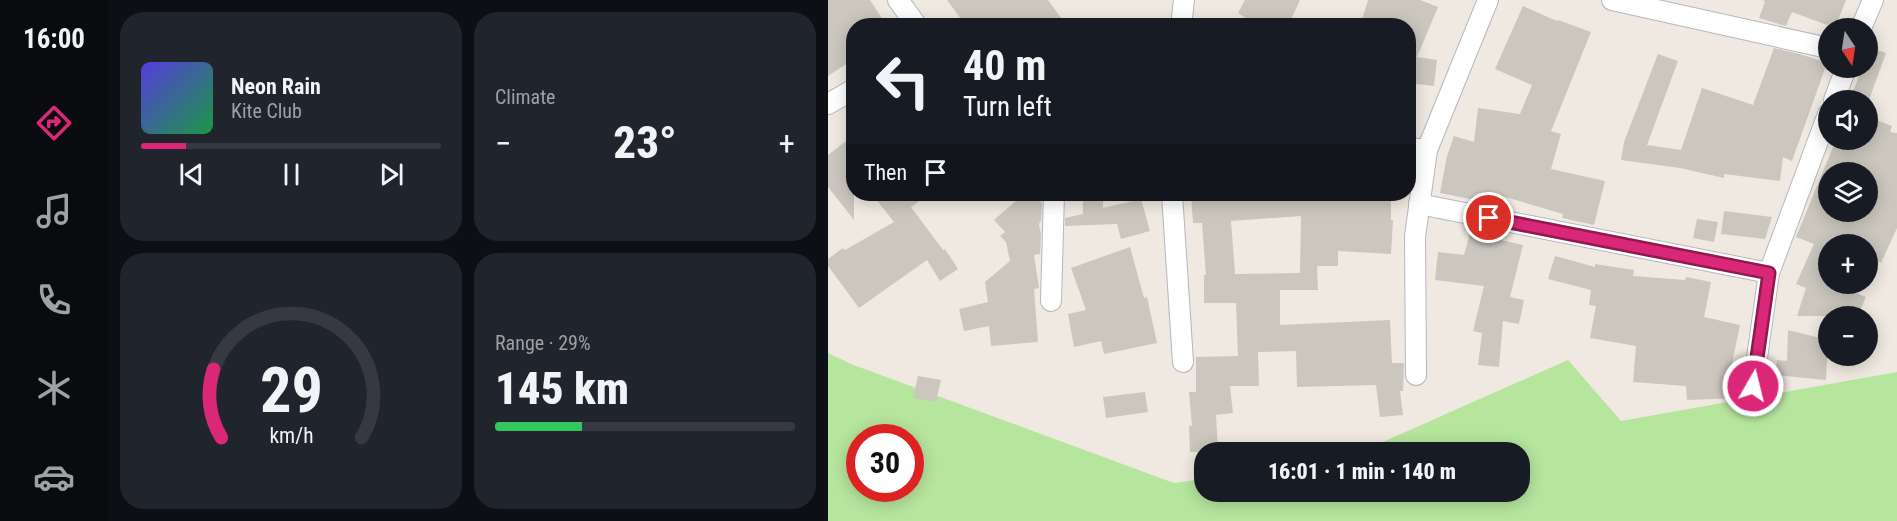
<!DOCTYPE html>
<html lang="en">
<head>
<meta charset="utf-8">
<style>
  body { margin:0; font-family:"Roboto Condensed",sans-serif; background:#20242c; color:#f1f3f6; height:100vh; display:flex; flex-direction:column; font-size:22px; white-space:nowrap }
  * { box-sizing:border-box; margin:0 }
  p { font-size:20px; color:#9ea1a6 }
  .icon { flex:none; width:33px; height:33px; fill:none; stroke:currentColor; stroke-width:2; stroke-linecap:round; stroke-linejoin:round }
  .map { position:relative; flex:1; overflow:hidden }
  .side { display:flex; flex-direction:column; gap:12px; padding:12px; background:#0d0f14; width:720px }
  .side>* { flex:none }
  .top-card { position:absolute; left:18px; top:18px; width:570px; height:183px; border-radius:24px; box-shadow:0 3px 15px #0003; background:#171b24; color:#f1f3f6; overflow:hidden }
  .needle { width:39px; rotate:168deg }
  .tools { position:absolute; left:990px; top:18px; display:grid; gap:12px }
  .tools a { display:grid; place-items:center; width:60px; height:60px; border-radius:50%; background:#171b24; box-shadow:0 3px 15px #0003; font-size:30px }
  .speed { position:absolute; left:18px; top:424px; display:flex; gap:12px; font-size:30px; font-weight:700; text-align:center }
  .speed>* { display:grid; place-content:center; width:78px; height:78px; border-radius:50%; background:#171b24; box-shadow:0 3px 15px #0003; line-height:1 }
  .speed .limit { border:9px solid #d22; background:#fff; color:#111 }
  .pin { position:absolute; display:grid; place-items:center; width:51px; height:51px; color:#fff; margin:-26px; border:3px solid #fff; border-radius:50%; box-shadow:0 2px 6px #0007 }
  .me { position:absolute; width:66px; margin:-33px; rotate:8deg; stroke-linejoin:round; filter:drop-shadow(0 0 4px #0008) }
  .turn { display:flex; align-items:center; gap:21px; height:126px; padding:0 18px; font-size:27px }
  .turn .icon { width:78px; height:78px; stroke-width:2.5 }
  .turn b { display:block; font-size:42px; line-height:51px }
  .then { display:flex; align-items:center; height:57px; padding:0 18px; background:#0003; gap:12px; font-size:22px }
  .big { font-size:45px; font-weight:800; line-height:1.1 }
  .side .tile { flex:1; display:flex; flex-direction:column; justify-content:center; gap:9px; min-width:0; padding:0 21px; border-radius:24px; background:#20242c }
  .side .dial { align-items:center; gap:0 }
  .dial svg { height:156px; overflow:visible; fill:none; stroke:#363941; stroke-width:7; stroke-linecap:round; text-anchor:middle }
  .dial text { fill:#f1f3f6; stroke:none }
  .song { display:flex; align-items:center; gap:18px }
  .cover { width:72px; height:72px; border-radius:9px; background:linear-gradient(135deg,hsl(250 70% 55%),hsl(140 70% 35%)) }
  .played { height:6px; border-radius:3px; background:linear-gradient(90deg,#db2777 15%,#363941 15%) }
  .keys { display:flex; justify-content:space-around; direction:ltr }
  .heat { display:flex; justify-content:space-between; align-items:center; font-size:33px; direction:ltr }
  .charge { height:9px; border-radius:4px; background:linear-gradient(90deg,#34c759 29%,#363941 0) }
  .side .tiles { flex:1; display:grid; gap:12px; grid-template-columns:repeat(2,1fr) }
  .trip { position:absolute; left:366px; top:442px; width:336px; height:60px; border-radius:24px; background:#171b24; box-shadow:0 3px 15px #0003; font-weight:800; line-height:60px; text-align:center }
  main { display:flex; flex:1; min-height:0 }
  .tabs { display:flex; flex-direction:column; width:108px; justify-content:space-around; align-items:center; background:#090b0e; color:#9ea1a6 }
  .tabs .icon { width:42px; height:42px }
  .tabs .current { color:#db2777 }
  .tabs b { font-size:27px; color:#f1f3f6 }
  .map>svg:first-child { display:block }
</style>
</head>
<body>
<main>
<nav class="tabs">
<b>16:00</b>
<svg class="icon current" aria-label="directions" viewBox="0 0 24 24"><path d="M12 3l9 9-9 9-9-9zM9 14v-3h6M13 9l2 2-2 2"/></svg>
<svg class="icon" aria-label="music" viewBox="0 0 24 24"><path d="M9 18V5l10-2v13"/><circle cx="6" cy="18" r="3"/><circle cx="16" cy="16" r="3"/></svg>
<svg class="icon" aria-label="phone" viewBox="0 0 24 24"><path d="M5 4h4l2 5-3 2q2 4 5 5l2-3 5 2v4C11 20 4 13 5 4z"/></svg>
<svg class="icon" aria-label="climate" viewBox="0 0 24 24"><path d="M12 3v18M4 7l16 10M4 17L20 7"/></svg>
<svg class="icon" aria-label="car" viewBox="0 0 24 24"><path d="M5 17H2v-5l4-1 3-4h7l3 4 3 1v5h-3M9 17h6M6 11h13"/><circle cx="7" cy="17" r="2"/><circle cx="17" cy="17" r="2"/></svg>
</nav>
<section class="side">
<div class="tiles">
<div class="tile">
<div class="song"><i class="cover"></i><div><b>Neon Rain</b><p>Kite Club</p></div></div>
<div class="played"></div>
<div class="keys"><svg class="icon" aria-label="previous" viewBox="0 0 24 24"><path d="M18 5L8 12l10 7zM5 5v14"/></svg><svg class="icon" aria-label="pause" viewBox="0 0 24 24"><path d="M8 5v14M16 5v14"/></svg><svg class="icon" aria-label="next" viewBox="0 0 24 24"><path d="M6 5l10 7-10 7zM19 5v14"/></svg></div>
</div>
<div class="tile"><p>Climate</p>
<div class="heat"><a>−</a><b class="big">23°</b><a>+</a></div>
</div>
<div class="tile dial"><svg viewBox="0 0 100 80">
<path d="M14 69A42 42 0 1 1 86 69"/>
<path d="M14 69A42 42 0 0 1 10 34" stroke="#db2777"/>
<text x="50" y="56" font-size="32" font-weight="700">29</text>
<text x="50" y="72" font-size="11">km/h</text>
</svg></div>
<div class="tile"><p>Range · 29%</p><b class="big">145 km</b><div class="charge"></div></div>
</div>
</section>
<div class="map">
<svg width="1069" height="521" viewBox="0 0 1069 521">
  <rect width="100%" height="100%" fill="#efe9e1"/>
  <path fill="#b6e59e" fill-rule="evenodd" d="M0 353 23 364 346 483 376 479V492H692V453H530L740 360 793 421 1069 372V521H0ZM32 438H82V489H32Z"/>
  <g fill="#cbc7bf" fill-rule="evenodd">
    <path d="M0 0H42L59 26H26V59L0 76Z"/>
    <path d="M119 0H220L239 26H138Z"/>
    <path d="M417 0H472L460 26H430L410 13Z"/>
    <path d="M540 0H592L610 7 589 57 609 60 606 86 580 83V26H532Z"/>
    <path d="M935 0H1018L1007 28 964 12 958 26 931 18 937 2Z"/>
    <path d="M695 6 729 21 730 20 763 32 723 131 733 134 723 169 777 181 766 225 734 218 735 214 664 193 662 203 612 193 619 156 626 136 646 142 650 108 692 114 704 85 667 69Z"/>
    <path d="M1040 47 1058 53 1041 100H1022L1034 68H1040Z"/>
    <path d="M946 48 975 55 999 63 964 161 955 157 952 181 896 174V178L852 168 793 160 796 142 830 54 850 61 819 145 853 150 874 88 925 105Z"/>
    <path d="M1040 117 1064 126 1062 132 1069 133V228L1053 263 1040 257V244H1000V284H1023L1021 290 1038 297 1032 311 1024 307 1021 316H969L978 288 968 284 986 244 968 237 1008 140H1040ZM1000 172H1040V212H1000V209L997 212 1000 203Z"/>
    <path d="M26 135V220L0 187V155Z"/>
    <path d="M44 194H101L83 207 115 250 117 249 130 269 112 281 99 260 31 308 0 266V259L15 248 17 250 66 222Z"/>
    <path d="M275 194V208L313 199 322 231 293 239 289 224 237 226V218L255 214V195Z"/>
    <path d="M363 194H563V220H565L563 254 510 251V266H489L490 290H452V325L562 320 564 363H576L575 391H572L575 415 552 417 548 385 469 387 468 351 430 352 431 386H402L405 413 388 415 390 451 362 452 361 426H364L361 392H368V357L410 356 408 303H376V275H378L374 223H365ZM473 216 472 273 407 274 403 221Z"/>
    <path d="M208 197 214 203 213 221 211 224 213 234 212 254 206 255 211 288 206 289 210 342 163 346 161 326 136 331 131 309 160 302 157 282 182 261 178 242 172 236 177 232 166 220 191 198Z"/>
    <path d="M896 211 944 217 937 239 893 234Z"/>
    <path d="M869 219 890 222 886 242 865 238Z"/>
    <path d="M642 233 695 245 682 297 696 300 691 324 675 321 671 367 650 365 654 333 645 331 656 286 607 280 610 252 636 255Z"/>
    <path d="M302 247 316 298 319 297 329 343 276 354 273 341 246 347 240 314 258 310 243 268Z"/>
    <path d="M727 256 767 267V264L806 270 805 276 857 280 858 277 883 282 876 317 912 325 903 368H910V398L859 400 858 386 805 382 808 346 762 338 768 306 761 305 763 290 720 279Z"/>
    <path d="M960 330 1000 340 998 380 947 375 949 360 959 361Z"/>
    <path d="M90 376 113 380 108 402 85 398Z"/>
    <path d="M317 392 320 412 278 418 275 397Z"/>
  </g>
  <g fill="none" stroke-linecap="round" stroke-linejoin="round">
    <defs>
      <g id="minor">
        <path d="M70 0 89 26"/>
        <path d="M784 0 1000 48"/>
        <path d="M353 26 356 0"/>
        <path d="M1033 28 1045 0"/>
        <path d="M1006 100 1018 68"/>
        <path d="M0 104 26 89"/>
        <path d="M580 148 599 150"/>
        <path d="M344 194 355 362"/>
        <path d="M591 204 941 273"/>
        <path d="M223 301 226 194"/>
        <path d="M588 375 587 236 599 150 660 0"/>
        <path d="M925 386 941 273 1000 114"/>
      </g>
    </defs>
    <use href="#minor" stroke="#b4b7c1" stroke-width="22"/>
    <use href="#minor" stroke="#fff" stroke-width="20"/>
  </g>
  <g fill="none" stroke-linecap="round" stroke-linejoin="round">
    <defs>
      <path id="route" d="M661 218 941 273 925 386"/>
    </defs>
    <use href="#route" stroke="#8e194d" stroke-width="15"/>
    <use href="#route" stroke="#db2777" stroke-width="10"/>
  </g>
</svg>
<div class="tools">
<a><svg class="needle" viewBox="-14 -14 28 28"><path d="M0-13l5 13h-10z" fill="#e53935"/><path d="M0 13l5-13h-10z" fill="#9ea1a6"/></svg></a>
<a><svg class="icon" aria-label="sound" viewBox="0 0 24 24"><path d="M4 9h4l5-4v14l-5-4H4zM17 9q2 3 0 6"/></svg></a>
<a><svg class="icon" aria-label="layers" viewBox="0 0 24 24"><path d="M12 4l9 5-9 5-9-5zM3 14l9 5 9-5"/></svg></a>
<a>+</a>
<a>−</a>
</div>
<div class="speed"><div class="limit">30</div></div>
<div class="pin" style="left:661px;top:218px;background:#d93025"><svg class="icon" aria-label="arrive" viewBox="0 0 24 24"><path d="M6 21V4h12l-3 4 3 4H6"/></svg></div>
<svg class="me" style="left:925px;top:386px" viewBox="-20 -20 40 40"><circle r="17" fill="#db2777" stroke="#fff" stroke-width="3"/><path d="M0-11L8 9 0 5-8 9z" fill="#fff"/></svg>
<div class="trip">16:01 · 1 min · 140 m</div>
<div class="top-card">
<div class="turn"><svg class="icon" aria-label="left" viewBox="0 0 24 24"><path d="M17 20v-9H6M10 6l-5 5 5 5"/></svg><div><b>40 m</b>Turn left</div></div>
<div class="then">Then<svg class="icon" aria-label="arrive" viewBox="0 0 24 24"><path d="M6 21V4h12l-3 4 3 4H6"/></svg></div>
</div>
</div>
</main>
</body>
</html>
